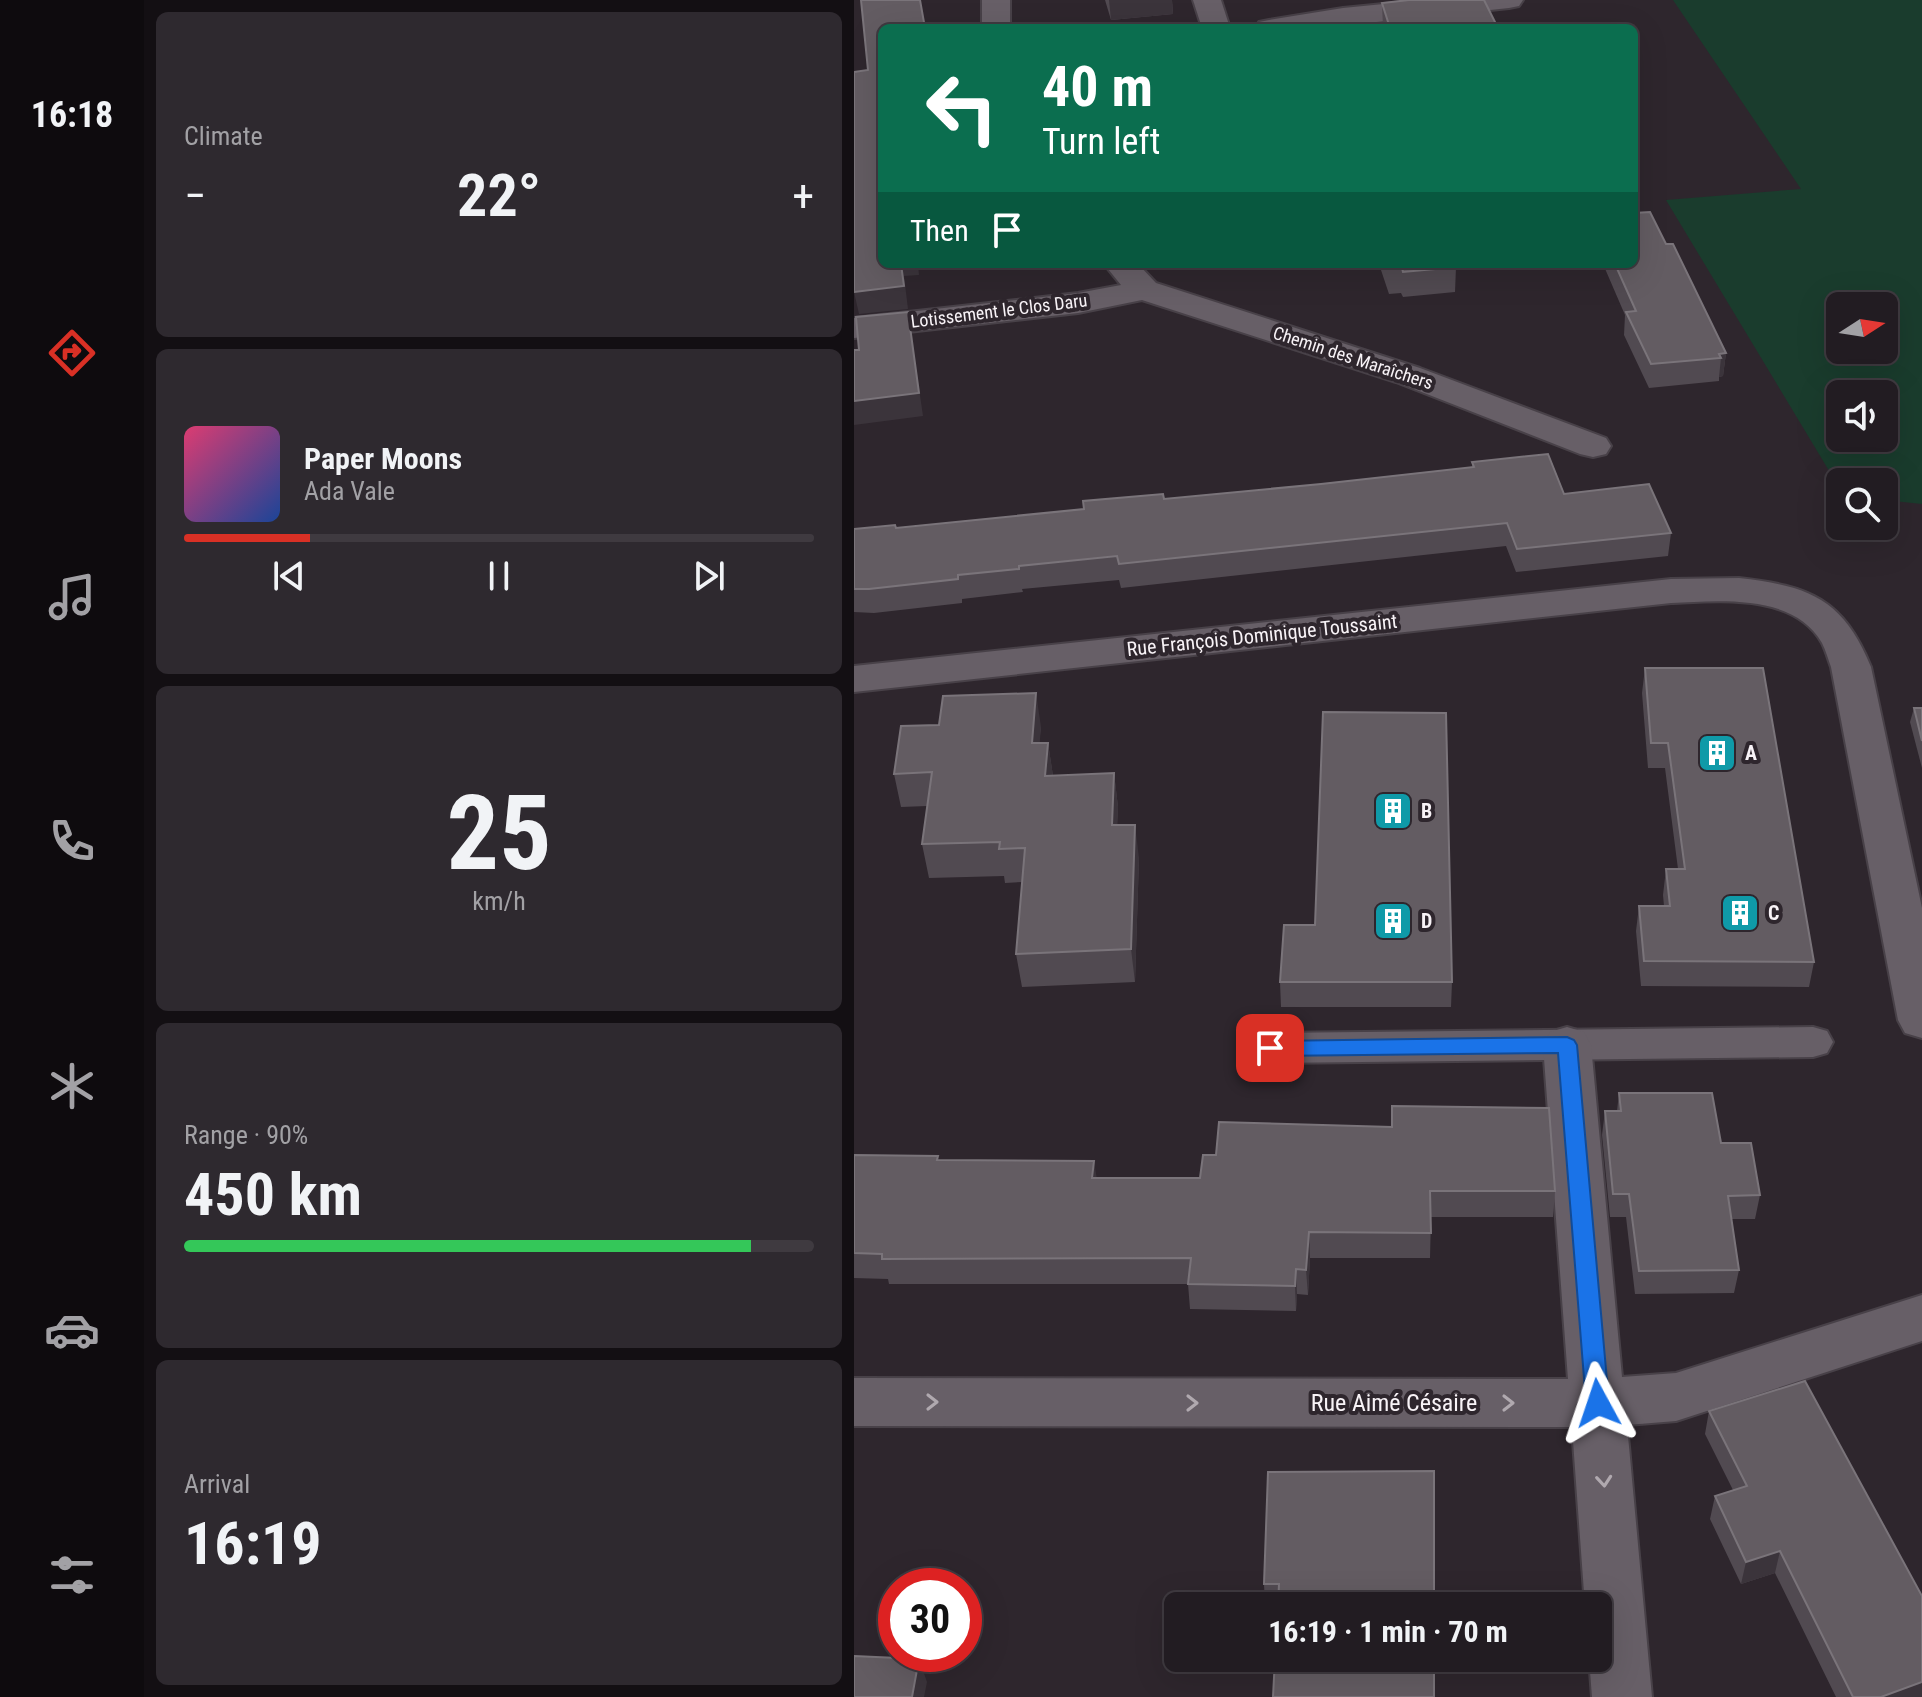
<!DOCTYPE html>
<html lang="en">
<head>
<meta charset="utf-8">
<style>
  body { margin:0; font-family:"Roboto Condensed",sans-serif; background:#2e292f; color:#f1f3f6; height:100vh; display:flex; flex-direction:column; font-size:30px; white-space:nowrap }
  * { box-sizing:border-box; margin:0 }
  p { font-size:26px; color:#a2a1a5 }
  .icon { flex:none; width:44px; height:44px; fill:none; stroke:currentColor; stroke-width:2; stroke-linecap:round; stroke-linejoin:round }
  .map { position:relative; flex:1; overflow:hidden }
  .details { display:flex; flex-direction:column; gap:12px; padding:12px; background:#130f13; width:710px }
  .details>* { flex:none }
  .guide { position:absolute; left:24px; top:24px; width:760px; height:244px; border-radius:12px; box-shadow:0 8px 32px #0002,0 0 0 2px #3f3a40; background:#0b6e4f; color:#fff; overflow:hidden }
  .needle { width:52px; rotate:78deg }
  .fabs { position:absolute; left:972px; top:292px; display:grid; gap:16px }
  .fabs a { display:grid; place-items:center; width:72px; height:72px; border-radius:12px; background:#221c22; box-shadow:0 8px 32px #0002,0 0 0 2px #3f3a40; font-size:40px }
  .speed { position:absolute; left:24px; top:1568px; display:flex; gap:16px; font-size:40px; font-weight:700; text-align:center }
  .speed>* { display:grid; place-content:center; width:104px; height:104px; border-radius:50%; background:#221c22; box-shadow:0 8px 32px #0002,0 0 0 2px #3f3a40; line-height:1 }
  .speed .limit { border:12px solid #d22; background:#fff; color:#111 }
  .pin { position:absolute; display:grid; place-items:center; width:68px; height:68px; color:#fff; margin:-34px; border-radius:16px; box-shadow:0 4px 12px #0006 }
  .me { position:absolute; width:88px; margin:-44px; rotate:355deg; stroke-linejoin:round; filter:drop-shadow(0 0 6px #0008) }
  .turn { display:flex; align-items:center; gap:28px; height:168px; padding:0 32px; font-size:36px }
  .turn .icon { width:104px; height:104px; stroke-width:2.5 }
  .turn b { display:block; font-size:56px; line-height:68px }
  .then { display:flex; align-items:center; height:76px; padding:0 32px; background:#0003; gap:16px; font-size:30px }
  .big { font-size:60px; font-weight:700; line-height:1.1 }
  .details .widget { flex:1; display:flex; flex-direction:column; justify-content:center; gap:12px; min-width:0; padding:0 28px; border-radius:12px; background:#2e292f }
  .details .dial { align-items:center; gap:0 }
  .dial b { font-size:104px; line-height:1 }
  .song { display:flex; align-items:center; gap:24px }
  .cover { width:96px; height:96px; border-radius:12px; background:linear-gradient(135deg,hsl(340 70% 55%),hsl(220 70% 35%)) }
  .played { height:8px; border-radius:4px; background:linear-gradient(90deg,#d93025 20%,#3f3a40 20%) }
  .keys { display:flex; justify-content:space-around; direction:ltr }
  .heat { display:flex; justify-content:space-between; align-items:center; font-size:44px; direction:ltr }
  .charge { height:12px; border-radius:6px; background:linear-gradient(90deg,#34c759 90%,#3f3a40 0) }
  .trip { position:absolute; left:310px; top:1592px; width:448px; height:80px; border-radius:12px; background:#221c22; box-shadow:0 8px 32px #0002,0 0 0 2px #3f3a40; font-weight:700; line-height:80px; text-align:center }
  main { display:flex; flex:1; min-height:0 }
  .menu { display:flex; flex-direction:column; width:144px; justify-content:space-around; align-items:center; background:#0e0b0e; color:#a2a1a5 }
  .menu .icon { width:56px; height:56px }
  .menu .active { color:#d93025 }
  .menu b { font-size:36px; color:#f1f3f6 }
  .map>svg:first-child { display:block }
</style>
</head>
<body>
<main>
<nav class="menu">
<b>16:18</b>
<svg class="icon active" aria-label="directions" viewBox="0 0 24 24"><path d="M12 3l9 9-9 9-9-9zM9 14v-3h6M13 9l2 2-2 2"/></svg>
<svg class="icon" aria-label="music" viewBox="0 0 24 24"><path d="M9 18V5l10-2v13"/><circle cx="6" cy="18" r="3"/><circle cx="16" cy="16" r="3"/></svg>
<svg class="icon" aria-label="phone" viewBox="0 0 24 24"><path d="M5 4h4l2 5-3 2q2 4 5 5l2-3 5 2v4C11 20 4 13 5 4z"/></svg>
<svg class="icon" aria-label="climate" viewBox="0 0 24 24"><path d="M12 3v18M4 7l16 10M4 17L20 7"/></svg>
<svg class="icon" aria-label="car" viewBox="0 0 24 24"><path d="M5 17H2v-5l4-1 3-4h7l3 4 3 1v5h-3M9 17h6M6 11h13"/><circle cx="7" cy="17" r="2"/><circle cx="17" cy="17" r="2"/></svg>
<svg class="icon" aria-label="filters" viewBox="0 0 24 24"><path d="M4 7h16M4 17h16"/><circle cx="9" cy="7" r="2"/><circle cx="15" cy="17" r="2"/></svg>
</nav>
<section class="details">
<div class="widget"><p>Climate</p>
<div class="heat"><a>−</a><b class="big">22°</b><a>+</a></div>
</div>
<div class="widget">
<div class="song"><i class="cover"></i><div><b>Paper Moons</b><p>Ada Vale</p></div></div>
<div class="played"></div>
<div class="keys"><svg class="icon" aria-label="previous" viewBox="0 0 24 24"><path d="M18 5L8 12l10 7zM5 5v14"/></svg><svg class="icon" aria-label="pause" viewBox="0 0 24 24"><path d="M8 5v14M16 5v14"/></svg><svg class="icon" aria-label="next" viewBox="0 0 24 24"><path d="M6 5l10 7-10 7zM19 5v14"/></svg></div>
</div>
<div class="widget dial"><b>25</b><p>km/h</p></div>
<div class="widget"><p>Range · 90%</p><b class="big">450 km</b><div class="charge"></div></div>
<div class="widget"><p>Arrival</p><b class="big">16:19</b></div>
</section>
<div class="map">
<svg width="1068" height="1697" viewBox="0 0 1068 1697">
  <rect width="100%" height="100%" fill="#2e262d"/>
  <path fill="#1a3c2d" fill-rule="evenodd" d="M819 0H1068V504L1030 500V482H986V489L812 200 947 189ZM986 306H1030V350H986ZM986 394H1030V438H986Z"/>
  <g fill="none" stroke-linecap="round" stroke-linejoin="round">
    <defs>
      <path id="service" d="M959 1027 973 1031 979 1042 973 1053 959 1057 416 1063 402 1059 396 1048 402 1037 416 1033Z"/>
      <g id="minor">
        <rect x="128" y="0" width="28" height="28"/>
        <path d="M339 0H367L376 28H348Z"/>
        <path d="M570 0H669L665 6 655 8 466 28H401L405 22 415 20 489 8Z"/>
        <path d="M250 264H284L302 283 566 368 752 438 757 446 752 454 739 457 726 454 542 382 288 300 224 313 0 338V318L224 293 267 285Z"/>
        <path d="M885 578C956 586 989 599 1017 667L1068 908V1038L1051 1033 1044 1020 977 667C974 659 972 651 968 643 940 593 865 601 817 603L0 692V666L817 579Z"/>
        <path d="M713 1027 730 1032 737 1045 768 1377 822 1373 1068 1295V1341L822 1421 773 1425 798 1697H738L735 1658H744V1606H731L718 1427 0 1426V1378L714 1379 689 1045 696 1032Z"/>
      </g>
    </defs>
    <use href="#service" stroke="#484148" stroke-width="4"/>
    <use href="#minor" stroke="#484148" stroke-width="4"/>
    <use href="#service" fill="#675f67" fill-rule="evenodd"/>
    <use href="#minor" fill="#675f67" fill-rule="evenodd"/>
  </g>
  <g fill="#514a51">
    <path d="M251 0H318L319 14 257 20Z"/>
    <path d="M528 3 644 28H529Z"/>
    <path d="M812 244 872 353 869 376 865 377V381L795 388 770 335 771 315 749 264H780Z"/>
    <path d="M525 264H601L602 267 601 292 549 297 547 293 535 294Z"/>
    <path d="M618 462 710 494 817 533 814 556 662 572 652 546 267 588 265 580 168 589 169 592 108 599V603L20 613 0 612V529L42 528 230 509 310 499 467 484 618 467Z"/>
    <path d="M791 668 960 962 955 987 787 986 782 931 785 906H810L809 895 812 869H824L811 768H794L788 693Z"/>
    <path d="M1060 708H1068V768L1056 722Z"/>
    <path d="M187 727 185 743H194L199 776 260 773 264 807 263 825 285 858 281 982 168 987 162 954 168 882 151 883 150 876 75 878 68 844 73 806 47 807 40 774Z"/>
    <path d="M426 982H598L597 1007H427Z"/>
    <path d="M765 1093 867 1143 906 1195 901 1219H877L885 1270 880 1293 781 1294 772 1217H756L748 1135 751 1111H763Z"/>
    <path d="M0 1155 85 1160 243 1178 701 1191 699 1217H577L576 1258H456L454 1295 443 1294 442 1311 336 1309 334 1284H35L34 1279 0 1278Z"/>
    <path d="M855 1411 1068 1697H982L921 1573 887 1584 856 1519 861 1496 879 1490 851 1434Z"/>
    <path d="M414 1472 580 1606H411L410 1584Z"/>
  </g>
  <g fill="#3b343b">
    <path d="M255 0H318L319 14 257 20Z"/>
    <path d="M47 264H64L65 275 50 276 54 309 5 314 0 292Z"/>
    <path d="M54 312 69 416 0 425V401Z"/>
    <path d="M872 353 869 376 865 377 867 358 865 354Z"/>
    <path d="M182 693 187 727 183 776 178 743Z"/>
    <path d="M194 743 199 776H191Z"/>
    <path d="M260 773 264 807 262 859 258 825Z"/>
    <path d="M281 825 285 858 281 982 277 949Z"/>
    <path d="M240 1161 244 1186 238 1178Z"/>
    <path d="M455 1232 456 1258 454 1295 452 1270Z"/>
    <path d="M442 1269 443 1294 442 1311 441 1286Z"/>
    <path d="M926 1551 921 1573 887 1584 892 1562Z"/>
    <path d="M65 1659 73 1682 70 1697H58Z"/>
    <path d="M1068 1682V1697H1027Z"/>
  </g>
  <g fill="#635c62" stroke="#7a747a" stroke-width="2">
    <path d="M7 0H66L71 28H28V264H47L50 286 0 292V72L14 70Z"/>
    <path d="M555 0H630L644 28H536L528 3Z"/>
    <path d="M796 212 812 244H819L872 353 865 354 867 358 797 364 772 312 782 311 761 264H780V213Z"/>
    <path d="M533 264H601L602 267 549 272 548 268 535 269Z"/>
    <path d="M54 312 65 393 0 401V350H5L2 317Z"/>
    <path d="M694 454 710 494 795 484 817 533 663 549 653 523 265 564 263 556 165 566V569L104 575V579L15 589H0V529L41 525 42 528 230 509 229 501 309 494 310 499 467 484 620 467 618 462Z"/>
    <path d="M791 668H909L960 962 790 961 785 906H816L812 869H831L814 743H797Z"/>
    <path d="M182 693 178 743H194L191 776 260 773 258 825H281L277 949 162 954 171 848 145 849 146 842 68 844 78 772 40 774 47 726 85 725 89 696Z"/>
    <path d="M1060 708H1068V741Z"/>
    <path d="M469 712 592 713 598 982H426L430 925H461Z"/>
    <path d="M765 1093H858L867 1143H897L906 1195 874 1196 885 1270 785 1271 775 1194H759L751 1111H767Z"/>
    <path d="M538 1106 695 1108 701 1191H576L577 1233 455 1232 452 1270 442 1269 441 1286 334 1284 337 1258 28 1259V1254L0 1253V1155L84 1156 83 1160 240 1161 238 1178H346L349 1155H362L365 1122 538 1127Z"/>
    <path d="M951 1381 1068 1596V1682L1027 1697H999L926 1551 892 1562 861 1496 893 1486 855 1411Z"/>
    <path d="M580 1471V1606H424L425 1584H410L414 1472Z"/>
    <path d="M0 1656 65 1659 58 1697H0Z"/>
    <path d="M421 1658H580V1697H419Z"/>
  </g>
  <defs><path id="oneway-chevron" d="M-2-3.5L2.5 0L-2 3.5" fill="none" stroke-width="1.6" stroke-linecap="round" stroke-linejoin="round" transform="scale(2)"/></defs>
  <g stroke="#b0a9af">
    <use href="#oneway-chevron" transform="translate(78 1402)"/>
    <use href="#oneway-chevron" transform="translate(338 1403)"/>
    <use href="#oneway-chevron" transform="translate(654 1403)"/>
    <use href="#oneway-chevron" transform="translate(750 1481) rotate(85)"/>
  </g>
  <path fill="#1a73e8" stroke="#114b97" stroke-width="2" d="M713 1037 720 1040 723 1045 755 1403 752 1411 744 1413 736 1411 732 1403 704 1053 416 1056 409 1054 406 1048 409 1043 416 1041Z"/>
  <defs>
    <symbol id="building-square" viewBox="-11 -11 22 22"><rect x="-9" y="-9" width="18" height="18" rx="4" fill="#0f9aa8" stroke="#2e262d"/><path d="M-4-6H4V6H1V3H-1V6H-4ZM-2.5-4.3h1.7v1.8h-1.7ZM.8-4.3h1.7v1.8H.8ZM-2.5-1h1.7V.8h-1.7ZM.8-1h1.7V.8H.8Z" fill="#fff"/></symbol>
  </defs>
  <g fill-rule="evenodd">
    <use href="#building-square" x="841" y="731" width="44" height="44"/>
    <use href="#building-square" x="517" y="789" width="44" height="44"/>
    <use href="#building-square" x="864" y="891" width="44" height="44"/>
    <use href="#building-square" x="517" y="899" width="44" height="44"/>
  </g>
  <g text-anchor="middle" stroke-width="8" stroke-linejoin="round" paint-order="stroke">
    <g font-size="18" fill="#f8f3f7" stroke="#2e262d">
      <text transform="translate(145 311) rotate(-7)" y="6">Lotissement le Clos Daru</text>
      <text transform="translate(499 358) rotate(18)" y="6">Chemin des Maraîchers</text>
    </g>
    <g font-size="20" fill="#f8f3f7" stroke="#2e262d">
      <text transform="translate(408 635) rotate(-6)" y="7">Rue François Dominique Toussaint</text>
    </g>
    <g font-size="20" font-weight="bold" fill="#f8f3f7" stroke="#2e262d" text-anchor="start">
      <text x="891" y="760">A</text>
      <text x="567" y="818">B</text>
      <text x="914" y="920">C</text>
      <text x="567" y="928">D</text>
    </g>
    <g font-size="24" fill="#f8f3f7" stroke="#2e262d">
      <text x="540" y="1411">Rue Aimé Césaire</text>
    </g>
  </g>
</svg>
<div class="fabs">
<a><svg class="needle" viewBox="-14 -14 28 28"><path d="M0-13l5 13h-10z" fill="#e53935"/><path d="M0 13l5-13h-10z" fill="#a2a1a5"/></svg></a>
<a><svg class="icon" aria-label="sound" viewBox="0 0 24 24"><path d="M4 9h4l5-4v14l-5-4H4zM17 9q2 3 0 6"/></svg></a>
<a><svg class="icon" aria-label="search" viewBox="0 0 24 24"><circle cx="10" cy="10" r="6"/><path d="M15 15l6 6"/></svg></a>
</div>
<div class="speed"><div class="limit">30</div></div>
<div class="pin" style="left:416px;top:1048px;background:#d93025"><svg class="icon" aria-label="arrive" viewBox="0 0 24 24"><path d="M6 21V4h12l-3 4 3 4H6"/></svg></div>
<svg class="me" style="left:744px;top:1403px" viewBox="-20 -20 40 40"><path d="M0-17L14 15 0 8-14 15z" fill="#1a73e8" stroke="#fff" stroke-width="4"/></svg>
<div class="trip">16:19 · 1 min · 70 m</div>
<div class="guide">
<div class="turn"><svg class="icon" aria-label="left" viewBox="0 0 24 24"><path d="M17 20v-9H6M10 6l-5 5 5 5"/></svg><div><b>40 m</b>Turn left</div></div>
<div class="then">Then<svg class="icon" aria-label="arrive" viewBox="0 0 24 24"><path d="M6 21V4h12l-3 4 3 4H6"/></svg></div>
</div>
</div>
</main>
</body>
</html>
